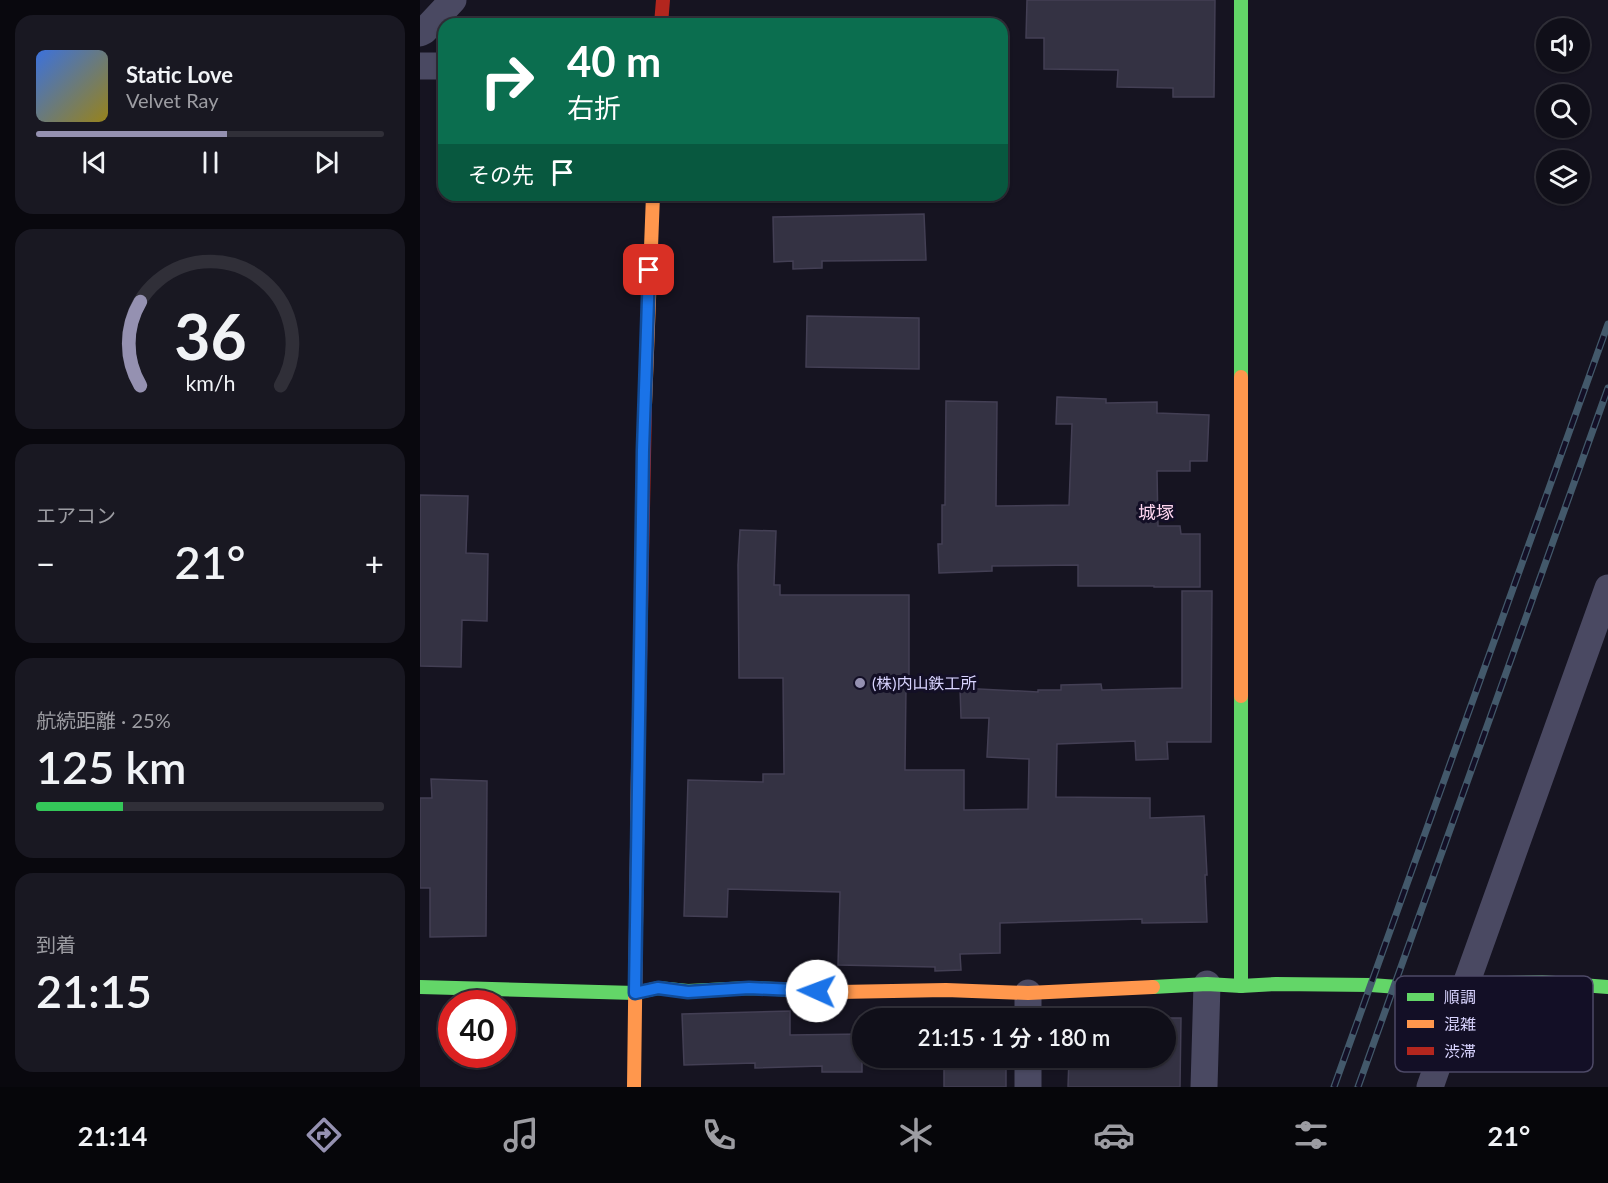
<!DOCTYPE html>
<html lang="ja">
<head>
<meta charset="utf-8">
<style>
  body { margin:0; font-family:Lato,"Noto Sans JP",sans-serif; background:#191822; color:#f1f3f6; height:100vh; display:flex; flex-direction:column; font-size:22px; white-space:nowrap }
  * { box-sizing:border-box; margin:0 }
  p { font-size:20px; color:#9c9ca2 }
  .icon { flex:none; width:33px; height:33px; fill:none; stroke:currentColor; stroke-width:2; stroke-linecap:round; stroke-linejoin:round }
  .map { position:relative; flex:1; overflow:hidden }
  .details { display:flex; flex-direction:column; gap:15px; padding:15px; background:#09080e; width:420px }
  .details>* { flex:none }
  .banner { position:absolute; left:18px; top:18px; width:570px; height:183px; border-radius:18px; box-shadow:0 2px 4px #0004,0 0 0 2px #302f38; background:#0b6e4f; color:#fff; overflow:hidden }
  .buttons { position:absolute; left:1116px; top:18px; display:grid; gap:12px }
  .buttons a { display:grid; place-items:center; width:54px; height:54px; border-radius:50%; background:#100f19; box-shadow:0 2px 4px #0004,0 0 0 2px #302f38; font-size:30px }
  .speed { position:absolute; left:18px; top:990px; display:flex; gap:12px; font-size:30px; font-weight:700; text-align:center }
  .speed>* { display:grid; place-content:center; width:78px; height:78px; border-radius:50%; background:#100f19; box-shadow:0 2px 4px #0004,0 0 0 2px #302f38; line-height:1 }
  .speed .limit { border:9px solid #d22; background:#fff; color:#111 }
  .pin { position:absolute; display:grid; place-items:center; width:51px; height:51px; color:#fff; margin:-26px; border-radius:12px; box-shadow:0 3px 9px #0006 }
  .me { position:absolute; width:66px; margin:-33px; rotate:272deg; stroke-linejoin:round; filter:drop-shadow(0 0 4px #0008) }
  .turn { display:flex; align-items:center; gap:21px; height:126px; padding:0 30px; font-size:27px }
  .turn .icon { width:78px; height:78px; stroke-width:2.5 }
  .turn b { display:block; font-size:42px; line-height:51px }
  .then { display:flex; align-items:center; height:57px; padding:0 30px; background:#0003; gap:12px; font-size:22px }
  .big { font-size:45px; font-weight:600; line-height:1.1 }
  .details .card { flex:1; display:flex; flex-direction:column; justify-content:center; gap:9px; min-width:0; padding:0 21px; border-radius:18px; background:#191822 }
  .details .dial { align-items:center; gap:0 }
  .dial svg { height:156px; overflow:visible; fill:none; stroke:#302f38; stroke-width:7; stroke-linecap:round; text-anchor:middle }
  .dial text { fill:#f1f3f6; stroke:none }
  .song { display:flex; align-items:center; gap:18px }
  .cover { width:72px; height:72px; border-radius:9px; background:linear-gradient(135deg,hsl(220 70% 55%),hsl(50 70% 35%)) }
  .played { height:6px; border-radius:3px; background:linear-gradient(90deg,#9591b1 55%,#302f38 55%) }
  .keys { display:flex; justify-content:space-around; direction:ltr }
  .heat { display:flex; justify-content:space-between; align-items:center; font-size:33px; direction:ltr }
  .charge { height:9px; border-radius:4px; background:linear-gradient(90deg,#34c759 25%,#302f38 0) }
  .trip { position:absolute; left:432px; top:1008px; width:324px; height:60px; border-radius:30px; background:#100f19; box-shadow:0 2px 4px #0004,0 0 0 2px #302f38; font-weight:600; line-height:60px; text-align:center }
  .dock { display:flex; height:96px; justify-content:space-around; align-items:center; background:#06060a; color:#9c9ca2 }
  .dock .icon { width:42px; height:42px }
  .dock .selected { color:#9591b1 }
  .dock b { font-size:27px; color:#f1f3f6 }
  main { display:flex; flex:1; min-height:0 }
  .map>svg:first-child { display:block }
</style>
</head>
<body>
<main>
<section class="details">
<div class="card">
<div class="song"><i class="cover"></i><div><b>Static Love</b><p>Velvet Ray</p></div></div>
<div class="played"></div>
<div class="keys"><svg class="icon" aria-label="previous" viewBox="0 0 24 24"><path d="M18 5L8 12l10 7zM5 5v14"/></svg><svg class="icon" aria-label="pause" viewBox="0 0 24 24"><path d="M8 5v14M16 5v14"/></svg><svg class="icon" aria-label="next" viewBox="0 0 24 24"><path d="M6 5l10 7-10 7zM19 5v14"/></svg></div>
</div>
<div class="card dial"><svg viewBox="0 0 100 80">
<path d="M14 69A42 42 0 1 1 86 69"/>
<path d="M14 69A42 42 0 0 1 14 26" stroke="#9591b1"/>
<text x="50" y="56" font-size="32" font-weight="700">36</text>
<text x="50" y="72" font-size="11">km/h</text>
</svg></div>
<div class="card"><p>エアコン</p>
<div class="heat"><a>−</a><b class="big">21°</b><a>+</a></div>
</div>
<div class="card"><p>航続距離 · 25%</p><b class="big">125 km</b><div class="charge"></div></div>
<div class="card"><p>到着</p><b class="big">21:15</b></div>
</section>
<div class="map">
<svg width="1188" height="1087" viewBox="0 0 1188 1087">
  <rect width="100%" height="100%" fill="#161421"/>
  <g fill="#343243" stroke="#433f54" stroke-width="1.5">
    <path d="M607 0H795L794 97H753V88L697 87 698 70 624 69V38H606Z"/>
    <path d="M504 214 506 260 402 261V268L373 269V261L354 262 353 217Z"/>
    <path d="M387 316 499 318V369L386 367Z"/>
    <path d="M637 397 686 399V403L737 402V413L789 415 787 461H770V471H737L738 526H760L761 534H780V587H734V586H658V565L572 566V571L519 573 518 544H522V505H525L526 401 577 402 576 506 649 505 652 424H636Z"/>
    <path d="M0 495 48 496 46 553 68 554 67 621 42 620 41 667 0 666Z"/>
    <path d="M320 530 356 531 354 585H360V595H489V687H486L485 770H544V810L608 809 609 759 567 757 569 718H541L540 688 618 692V690H641V685L681 684 682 690 762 688V591H792L791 742H747L748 759 716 760 715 741 637 744 636 797 730 798V818L784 816 787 875H785L787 922 722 923V919L580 923V953L540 954 541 970 515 971V967L418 965 420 892 308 889 307 917 264 916 268 780 343 782V774H364L363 678H319L318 565Z"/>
    <path d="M11 779 67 781 66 936 10 937V888H0V798H12Z"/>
    <path d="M370 1011V1035L442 1034V1072H402V1066L335 1068V1063L264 1065 262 1014Z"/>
    <rect x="531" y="1016" width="55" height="2"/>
    <path d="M699 1018H761L760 1087H648L649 1058H746V1018Z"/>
    <rect x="524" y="1058" width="62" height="29"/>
  </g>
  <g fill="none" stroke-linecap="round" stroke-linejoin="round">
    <g stroke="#4a4962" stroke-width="27">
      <path d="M0 33 4 31 33 0"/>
      <path d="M0 66H24"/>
      <path d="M608 993V1018"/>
      <path d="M608 1058V1087"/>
      <path d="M784 1087 787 984"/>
      <path d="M1010 1087 1046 984 1188 588"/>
    </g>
    <g stroke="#63d668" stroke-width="14">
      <path d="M821 0V377"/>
      <path d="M821 696V986"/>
      <path d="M0 987 215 993 238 988 268 991 329 988 383 990"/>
      <path d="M733 987 787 984 821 986 856 984 951 985 1005 989 1046 984 1122 982 1188 987"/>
    </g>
    <g stroke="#ff974d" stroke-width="14">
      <path d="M821 377V696"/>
      <path d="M225 405 233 195"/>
      <path d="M383 990 419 992 526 990 608 993 733 987"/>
      <path d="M214 1087 218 767"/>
    </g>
    <g stroke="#b3261e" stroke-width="14">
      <path d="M241 24 243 0"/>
      <path d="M218 767 225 405"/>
    </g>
    <defs>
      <g id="rail">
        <path d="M914 1087 1188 324"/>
        <path d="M938 1087 1188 388"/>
      </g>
    </defs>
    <use href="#rail" stroke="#43596b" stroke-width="7"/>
    <use href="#rail" stroke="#130f26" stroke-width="4.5" stroke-dasharray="14" stroke-linecap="butt"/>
  </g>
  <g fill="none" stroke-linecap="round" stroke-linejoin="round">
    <defs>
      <path id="route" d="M229 270 223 450 215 993 238 988 268 992 329 988 397 991"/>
    </defs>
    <use href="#route" stroke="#114b97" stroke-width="15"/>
    <use href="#route" stroke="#1a73e8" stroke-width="10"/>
  </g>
  <circle fill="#9591b1" stroke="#130f26" stroke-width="2" cx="440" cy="683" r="6"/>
  <g text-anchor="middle" stroke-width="6" stroke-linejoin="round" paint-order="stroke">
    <g font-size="16" fill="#d9d4ff" stroke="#130f26" text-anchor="start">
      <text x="452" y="689">(株)内山鉄工所</text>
    </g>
    <g font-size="18" fill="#ffd6f0" stroke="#130f26">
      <text x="736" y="519">城塚</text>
    </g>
  </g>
  <rect x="975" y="976" width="198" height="96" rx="9" fill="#130f26" stroke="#4e4a67" stroke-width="1.5"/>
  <rect x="987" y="993" width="27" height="8" fill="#63d668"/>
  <rect x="987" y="1020" width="27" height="8" fill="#ff974d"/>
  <rect x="987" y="1047" width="27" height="8" fill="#b3261e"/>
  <g font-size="16" fill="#d9d4ff">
    <text x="1024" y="1003">順調</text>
    <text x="1024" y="1030">混雑</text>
    <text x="1024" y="1057">渋滞</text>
  </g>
</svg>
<div class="buttons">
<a><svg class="icon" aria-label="sound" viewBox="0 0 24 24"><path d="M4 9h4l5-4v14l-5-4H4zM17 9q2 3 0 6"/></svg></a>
<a><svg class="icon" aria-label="search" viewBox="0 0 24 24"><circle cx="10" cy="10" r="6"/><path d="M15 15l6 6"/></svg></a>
<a><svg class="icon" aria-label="layers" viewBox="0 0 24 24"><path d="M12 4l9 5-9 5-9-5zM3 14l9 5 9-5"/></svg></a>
</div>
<div class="speed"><div class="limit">40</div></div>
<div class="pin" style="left:229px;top:270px;background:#d93025"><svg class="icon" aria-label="arrive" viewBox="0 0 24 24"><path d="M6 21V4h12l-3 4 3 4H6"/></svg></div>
<svg class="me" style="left:397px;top:991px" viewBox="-20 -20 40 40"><circle r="19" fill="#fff"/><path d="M0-13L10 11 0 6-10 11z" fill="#1a73e8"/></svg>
<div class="trip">21:15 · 1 分 · 180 m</div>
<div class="banner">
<div class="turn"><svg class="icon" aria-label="right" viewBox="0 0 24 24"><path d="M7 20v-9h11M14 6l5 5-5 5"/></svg><div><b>40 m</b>右折</div></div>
<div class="then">その先<svg class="icon" aria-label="arrive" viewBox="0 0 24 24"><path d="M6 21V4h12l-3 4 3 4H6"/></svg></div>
</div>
</div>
</main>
<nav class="dock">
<b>21:14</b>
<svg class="icon selected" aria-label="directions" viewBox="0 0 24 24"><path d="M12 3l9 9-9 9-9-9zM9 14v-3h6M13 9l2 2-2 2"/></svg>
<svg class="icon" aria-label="music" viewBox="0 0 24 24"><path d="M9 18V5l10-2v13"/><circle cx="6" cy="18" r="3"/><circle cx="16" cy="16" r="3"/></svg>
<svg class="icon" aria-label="phone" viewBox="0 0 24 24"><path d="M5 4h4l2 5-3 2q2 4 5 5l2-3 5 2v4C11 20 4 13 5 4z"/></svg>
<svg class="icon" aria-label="climate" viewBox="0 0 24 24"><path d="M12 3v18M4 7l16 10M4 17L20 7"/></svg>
<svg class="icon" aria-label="car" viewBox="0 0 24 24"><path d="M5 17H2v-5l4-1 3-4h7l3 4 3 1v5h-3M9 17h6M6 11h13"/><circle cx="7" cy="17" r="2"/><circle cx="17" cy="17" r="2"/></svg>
<svg class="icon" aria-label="filters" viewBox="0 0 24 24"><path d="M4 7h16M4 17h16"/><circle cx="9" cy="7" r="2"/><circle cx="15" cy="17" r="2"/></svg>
<b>21°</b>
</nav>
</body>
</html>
